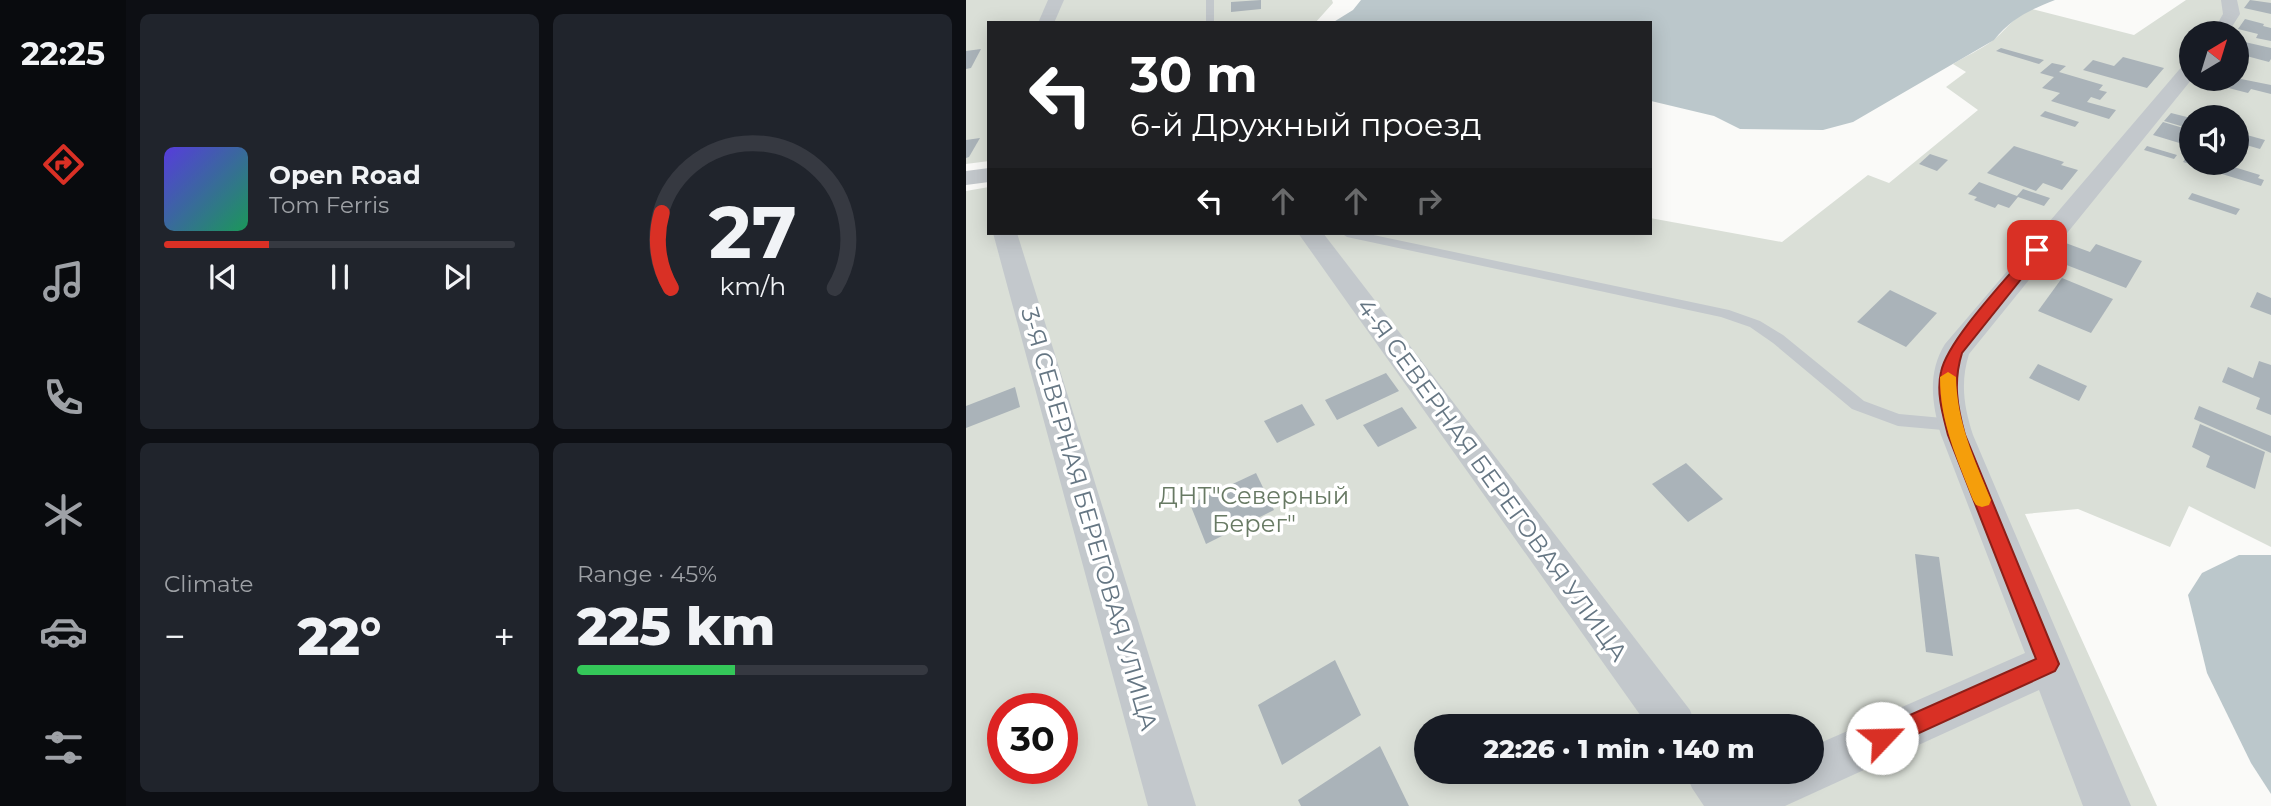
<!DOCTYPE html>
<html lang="en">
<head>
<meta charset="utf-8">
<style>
  body { margin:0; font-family:Montserrat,sans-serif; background:#20242c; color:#f1f3f6; height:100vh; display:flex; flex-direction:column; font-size:26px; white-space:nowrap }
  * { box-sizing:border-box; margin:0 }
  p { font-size:23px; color:#9ea1a6 }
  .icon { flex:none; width:38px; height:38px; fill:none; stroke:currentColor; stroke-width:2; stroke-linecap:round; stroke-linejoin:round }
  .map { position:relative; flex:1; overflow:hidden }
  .details { display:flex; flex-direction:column; gap:14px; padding:14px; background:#0d0f14; width:840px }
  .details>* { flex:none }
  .guide { position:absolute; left:21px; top:21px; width:665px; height:214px; border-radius:0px; box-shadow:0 4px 18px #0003; background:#202124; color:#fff; overflow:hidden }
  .needle { width:46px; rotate:38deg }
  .buttons { position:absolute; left:1213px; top:21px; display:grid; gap:14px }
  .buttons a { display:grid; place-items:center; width:70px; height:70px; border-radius:50%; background:#171b24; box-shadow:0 4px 18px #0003; font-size:35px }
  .speed { position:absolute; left:21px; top:693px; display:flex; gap:14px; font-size:35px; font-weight:700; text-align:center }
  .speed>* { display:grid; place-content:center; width:91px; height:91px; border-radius:50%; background:#171b24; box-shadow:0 4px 18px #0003; line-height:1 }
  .speed .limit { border:10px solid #d22; background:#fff; color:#111 }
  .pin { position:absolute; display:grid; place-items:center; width:60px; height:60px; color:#fff; margin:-30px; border-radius:14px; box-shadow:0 4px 10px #0006 }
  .me { position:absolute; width:77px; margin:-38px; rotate:66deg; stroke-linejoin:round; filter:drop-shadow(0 0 5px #0008) }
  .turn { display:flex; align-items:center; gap:24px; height:147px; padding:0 28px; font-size:32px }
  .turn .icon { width:91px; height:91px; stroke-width:2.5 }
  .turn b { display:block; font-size:49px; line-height:60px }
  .lanes { display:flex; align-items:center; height:66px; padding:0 28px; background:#0003; justify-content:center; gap:35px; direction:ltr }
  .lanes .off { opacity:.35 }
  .big { font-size:52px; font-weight:800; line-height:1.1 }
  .details .card { flex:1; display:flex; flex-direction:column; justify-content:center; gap:10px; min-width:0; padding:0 24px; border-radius:10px; background:#20242c }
  .details .dial { align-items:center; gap:0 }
  .dial svg { height:182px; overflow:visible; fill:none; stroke:#363941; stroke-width:7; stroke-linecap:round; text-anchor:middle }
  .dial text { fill:#f1f3f6; stroke:none }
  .song { display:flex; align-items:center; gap:21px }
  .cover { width:84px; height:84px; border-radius:10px; background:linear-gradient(135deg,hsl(250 70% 55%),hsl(150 70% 35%)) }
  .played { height:7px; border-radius:4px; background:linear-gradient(90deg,#d93025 30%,#363941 30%) }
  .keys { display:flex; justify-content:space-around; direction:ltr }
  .heat { display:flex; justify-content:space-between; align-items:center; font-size:38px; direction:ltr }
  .charge { height:10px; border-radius:5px; background:linear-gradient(90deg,#34c759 45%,#363941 0) }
  .details .tiles { flex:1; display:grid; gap:14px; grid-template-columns:repeat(2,1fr) }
  .trip { position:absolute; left:448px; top:714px; width:410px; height:70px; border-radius:35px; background:#171b24; box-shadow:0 4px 18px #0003; font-weight:800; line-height:70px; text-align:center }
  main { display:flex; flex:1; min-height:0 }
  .tabs { display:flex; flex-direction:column; width:126px; justify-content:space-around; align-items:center; background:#090b0e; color:#9ea1a6 }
  .tabs .icon { width:49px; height:49px }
  .tabs .selected { color:#d93025 }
  .tabs b { font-size:32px; color:#f1f3f6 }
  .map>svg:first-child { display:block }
</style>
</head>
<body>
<main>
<nav class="tabs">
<b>22:25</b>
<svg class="icon selected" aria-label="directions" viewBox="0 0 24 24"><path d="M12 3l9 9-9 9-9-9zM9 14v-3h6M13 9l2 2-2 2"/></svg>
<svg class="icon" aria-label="music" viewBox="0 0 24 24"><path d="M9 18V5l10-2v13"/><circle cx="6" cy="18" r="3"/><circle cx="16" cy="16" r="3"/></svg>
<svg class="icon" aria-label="phone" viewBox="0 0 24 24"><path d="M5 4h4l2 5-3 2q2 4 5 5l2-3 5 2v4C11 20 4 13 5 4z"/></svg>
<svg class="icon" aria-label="climate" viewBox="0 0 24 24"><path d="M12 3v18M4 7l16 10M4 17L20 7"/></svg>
<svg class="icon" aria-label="car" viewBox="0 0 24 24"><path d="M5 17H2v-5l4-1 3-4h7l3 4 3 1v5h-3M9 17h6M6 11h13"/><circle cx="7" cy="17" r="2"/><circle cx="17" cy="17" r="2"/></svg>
<svg class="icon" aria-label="filters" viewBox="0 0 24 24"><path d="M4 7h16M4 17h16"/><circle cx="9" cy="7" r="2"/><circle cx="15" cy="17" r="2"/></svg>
</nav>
<section class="details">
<div class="tiles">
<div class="card">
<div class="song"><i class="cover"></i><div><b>Open Road</b><p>Tom Ferris</p></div></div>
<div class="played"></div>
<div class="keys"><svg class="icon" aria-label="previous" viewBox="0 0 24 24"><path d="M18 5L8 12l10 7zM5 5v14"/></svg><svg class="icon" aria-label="pause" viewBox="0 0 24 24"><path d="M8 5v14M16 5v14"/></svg><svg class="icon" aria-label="next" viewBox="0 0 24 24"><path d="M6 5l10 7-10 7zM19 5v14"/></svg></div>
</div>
<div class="card dial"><svg viewBox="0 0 100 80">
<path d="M14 69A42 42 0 1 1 86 69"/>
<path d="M14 69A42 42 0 0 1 10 36" stroke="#d93025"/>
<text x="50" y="56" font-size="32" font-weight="700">27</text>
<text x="50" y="72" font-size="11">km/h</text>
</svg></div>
<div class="card"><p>Climate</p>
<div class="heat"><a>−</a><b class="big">22°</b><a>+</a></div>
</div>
<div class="card"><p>Range · 45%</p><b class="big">225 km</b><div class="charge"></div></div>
</div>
</section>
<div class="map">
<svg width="1305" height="806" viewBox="0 0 1305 806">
  <rect width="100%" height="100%" fill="#fafaf8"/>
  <g fill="#dadfd7" fill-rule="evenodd">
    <path d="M0 0H366L367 3 349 23H23V161L0 164Z"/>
    <path d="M1220 0H1305V547L1223 506 1204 547 1112 509 1059 514 1191 806H0V191L23 187V233H684V218L816 242 902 175 923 183 1012 110 980 87 1000 72 987 64C1000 56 1014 50 1026 41 1041 30 1046 17 1066 9L1168 35ZM1225 33H1270V79H1225ZM1225 117H1270V163H1225ZM37 709H96V768H37ZM460 726H845V772H460Z"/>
  </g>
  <g fill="#bbc7cb">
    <path d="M395 0H1089C1062 11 1047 17 1028 40L887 122 857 130 774 129 748 116 685 101 684 23H366L387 10Z"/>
    <path d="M1273 555H1305V794L1285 763 1241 673 1222 595 1236 573Z"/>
  </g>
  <g fill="#aab3b9">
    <path d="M295 0V9L265 12V2Z"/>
    <path d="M1284 0 1305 3V14L1278 8Z"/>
    <path d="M1279 19 1298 24 1297 26 1305 28V41L1290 38 1292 34 1272 29Z"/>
    <path d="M1270 40 1305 48V59L1303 62 1273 54 1270 57Z"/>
    <path d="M1035 48 1078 60 1073 64 1030 51Z"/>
    <path d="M15 49 5 68 0 69V51Z"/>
    <path d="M1157 57 1198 68 1181 88 1117 70 1127 60 1148 66Z"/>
    <path d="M1086 63 1100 66 1093 72 1137 85 1133 90 1141 92 1134 100 1125 97 1121 102 1150 110 1143 119 1085 101 1094 93 1076 88 1088 77 1074 73Z"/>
    <path d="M1270 78 1305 85V94L1285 89 1282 93 1239 82 1242 79Z"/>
    <path d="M1079 111 1113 122 1109 127 1074 116Z"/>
    <path d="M1205 113 1225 118V129L1198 121Z"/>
    <path d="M1197 122 1224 130 1218 138 1224 140 1220 145 1187 135Z"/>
    <path d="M1270 132 1299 140 1294 149 1270 142Z"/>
    <path d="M14 138 3 157 0 158V140Z"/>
    <path d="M1048 146 1098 162 1095 165 1112 170 1096 190 1077 183 1070 191 1021 173Z"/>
    <path d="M1181 146 1211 155 1208 159 1178 150Z"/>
    <path d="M1223 153 1225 163H1255L1294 175 1292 178 1298 180 1295 186 1217 162Z"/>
    <path d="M964 154 982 160 971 171 953 164Z"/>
    <path d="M1013 182 1051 196 1057 189 1084 198 1078 206 1052 197 1043 208 1032 204 1029 208 1008 200 1011 197 1002 194Z"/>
    <path d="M1226 193 1274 209 1270 215 1222 199Z"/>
    <path d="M1097 242 1124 252 1130 244 1176 261 1160 288 1085 259Z"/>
    <path d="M1096 278 1147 299 1125 333 1072 311Z"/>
    <path d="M924 290 971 313 940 347 891 322Z"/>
    <path d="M1291 292 1305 298V315L1284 307Z"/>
    <path d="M1293 361 1305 365V415L1290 409 1294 398 1256 382 1262 367 1287 378Z"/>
    <path d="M1072 364 1121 386 1113 401 1063 378Z"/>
    <path d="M420 373 433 391 371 420 359 400Z"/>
    <path d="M49 387 54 407 0 428V406Z"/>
    <path d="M336 404 349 425 311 443 298 421Z"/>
    <path d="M1233 406 1305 436V453L1228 419Z"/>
    <path d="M436 407 451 428 412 447 397 425Z"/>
    <path d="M1234 424 1299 452 1289 489 1240 467 1244 456 1226 447Z"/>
    <path d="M720 463 757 499 722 522 686 484Z"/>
    <path d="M290 473 308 510 240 544 224 504Z"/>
    <path d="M949 554 973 557 987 656 960 652Z"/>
    <path d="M369 660 395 715 316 765 292 705Z"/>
    <path d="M414 746 443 806H335L332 800Z"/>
  </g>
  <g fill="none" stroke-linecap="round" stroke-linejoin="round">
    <g fill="#c3c8cc" fill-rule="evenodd">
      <rect x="240" y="0" width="8" height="23"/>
      <path d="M375 233H398L763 310 794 321 817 335 898 401 933 414 988 419 994 421 996 425 994 429 988 431 932 426 886 409 807 343 784 327 755 317 381 237Z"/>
    </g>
    <g fill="#c3c8cc" fill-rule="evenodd">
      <path d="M82 0H98L88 23H72Z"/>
      <path d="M1255 0H1271L1274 14 1262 33H1246L1257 14Z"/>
      <path d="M1225 62 1226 79 1003 354C994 383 998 407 1007 435L1165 806H1117L1073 690 819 806H738L726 788 719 772H770L775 778 789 772H845V747L1059 653 975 435C966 404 961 373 979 344L1218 64Z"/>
      <path d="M23 168V182L0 185V171Z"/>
      <path d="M27 233H51L230 806H182Z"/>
      <path d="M332 233H357L724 710 730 726H682Z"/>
    </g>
  </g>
  <path fill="#d93025" stroke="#8d1f18" stroke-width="2" d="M1071 246 1078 250 1076 253 996 353C987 382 991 406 999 435L1093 664 1089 671 916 750 908 746 905 738 908 731 1070 659 982 435C977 415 970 393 975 372 981 340 1044 275 1067 247Z"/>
  <path fill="#f59e0b" d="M982 372 990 377C991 423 1008 458 1025 500L1023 505 1016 507 1010 505 1007 500C991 458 974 423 974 377Z"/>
  <g text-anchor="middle" stroke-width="7" stroke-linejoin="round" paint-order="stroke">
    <g font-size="24" fill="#657683" stroke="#fff">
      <text transform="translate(526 480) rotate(54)" y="8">4-Я СЕВЕРНАЯ БЕРЕГОВАЯ УЛИЦА</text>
      <text transform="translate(123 519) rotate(74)" y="8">3-Я СЕВЕРНАЯ БЕРЕГОВАЯ УЛИЦА</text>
    </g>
    <g font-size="24" fill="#687a64" stroke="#fff">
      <text x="288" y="504">ДНТ"Северный<tspan x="288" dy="28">Берег"</tspan></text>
    </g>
  </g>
</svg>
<div class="buttons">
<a><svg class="needle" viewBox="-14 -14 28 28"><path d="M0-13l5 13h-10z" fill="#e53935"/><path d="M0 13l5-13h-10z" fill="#9ea1a6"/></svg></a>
<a><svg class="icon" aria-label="sound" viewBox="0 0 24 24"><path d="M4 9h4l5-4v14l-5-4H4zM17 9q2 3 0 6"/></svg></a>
</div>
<div class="speed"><div class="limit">30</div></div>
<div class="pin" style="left:1071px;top:250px;background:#d93025"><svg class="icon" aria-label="arrive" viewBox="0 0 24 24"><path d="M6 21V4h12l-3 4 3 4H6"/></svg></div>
<svg class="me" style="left:916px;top:738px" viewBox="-20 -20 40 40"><circle r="19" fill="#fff"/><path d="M0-13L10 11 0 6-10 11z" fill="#d93025"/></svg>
<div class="trip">22:26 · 1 min · 140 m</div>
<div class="guide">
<div class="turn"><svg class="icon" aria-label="left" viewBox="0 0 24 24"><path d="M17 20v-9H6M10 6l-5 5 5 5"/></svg><div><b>30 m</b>6-й Дружный проезд</div></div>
<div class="lanes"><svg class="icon" aria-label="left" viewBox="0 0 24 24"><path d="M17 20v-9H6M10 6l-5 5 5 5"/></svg><svg class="icon off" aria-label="ahead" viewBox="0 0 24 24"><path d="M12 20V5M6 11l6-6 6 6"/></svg><svg class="icon off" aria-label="ahead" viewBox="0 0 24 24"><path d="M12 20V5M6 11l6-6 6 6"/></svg><svg class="icon off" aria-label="right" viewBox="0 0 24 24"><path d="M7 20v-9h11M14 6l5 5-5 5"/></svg></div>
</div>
</div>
</main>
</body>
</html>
